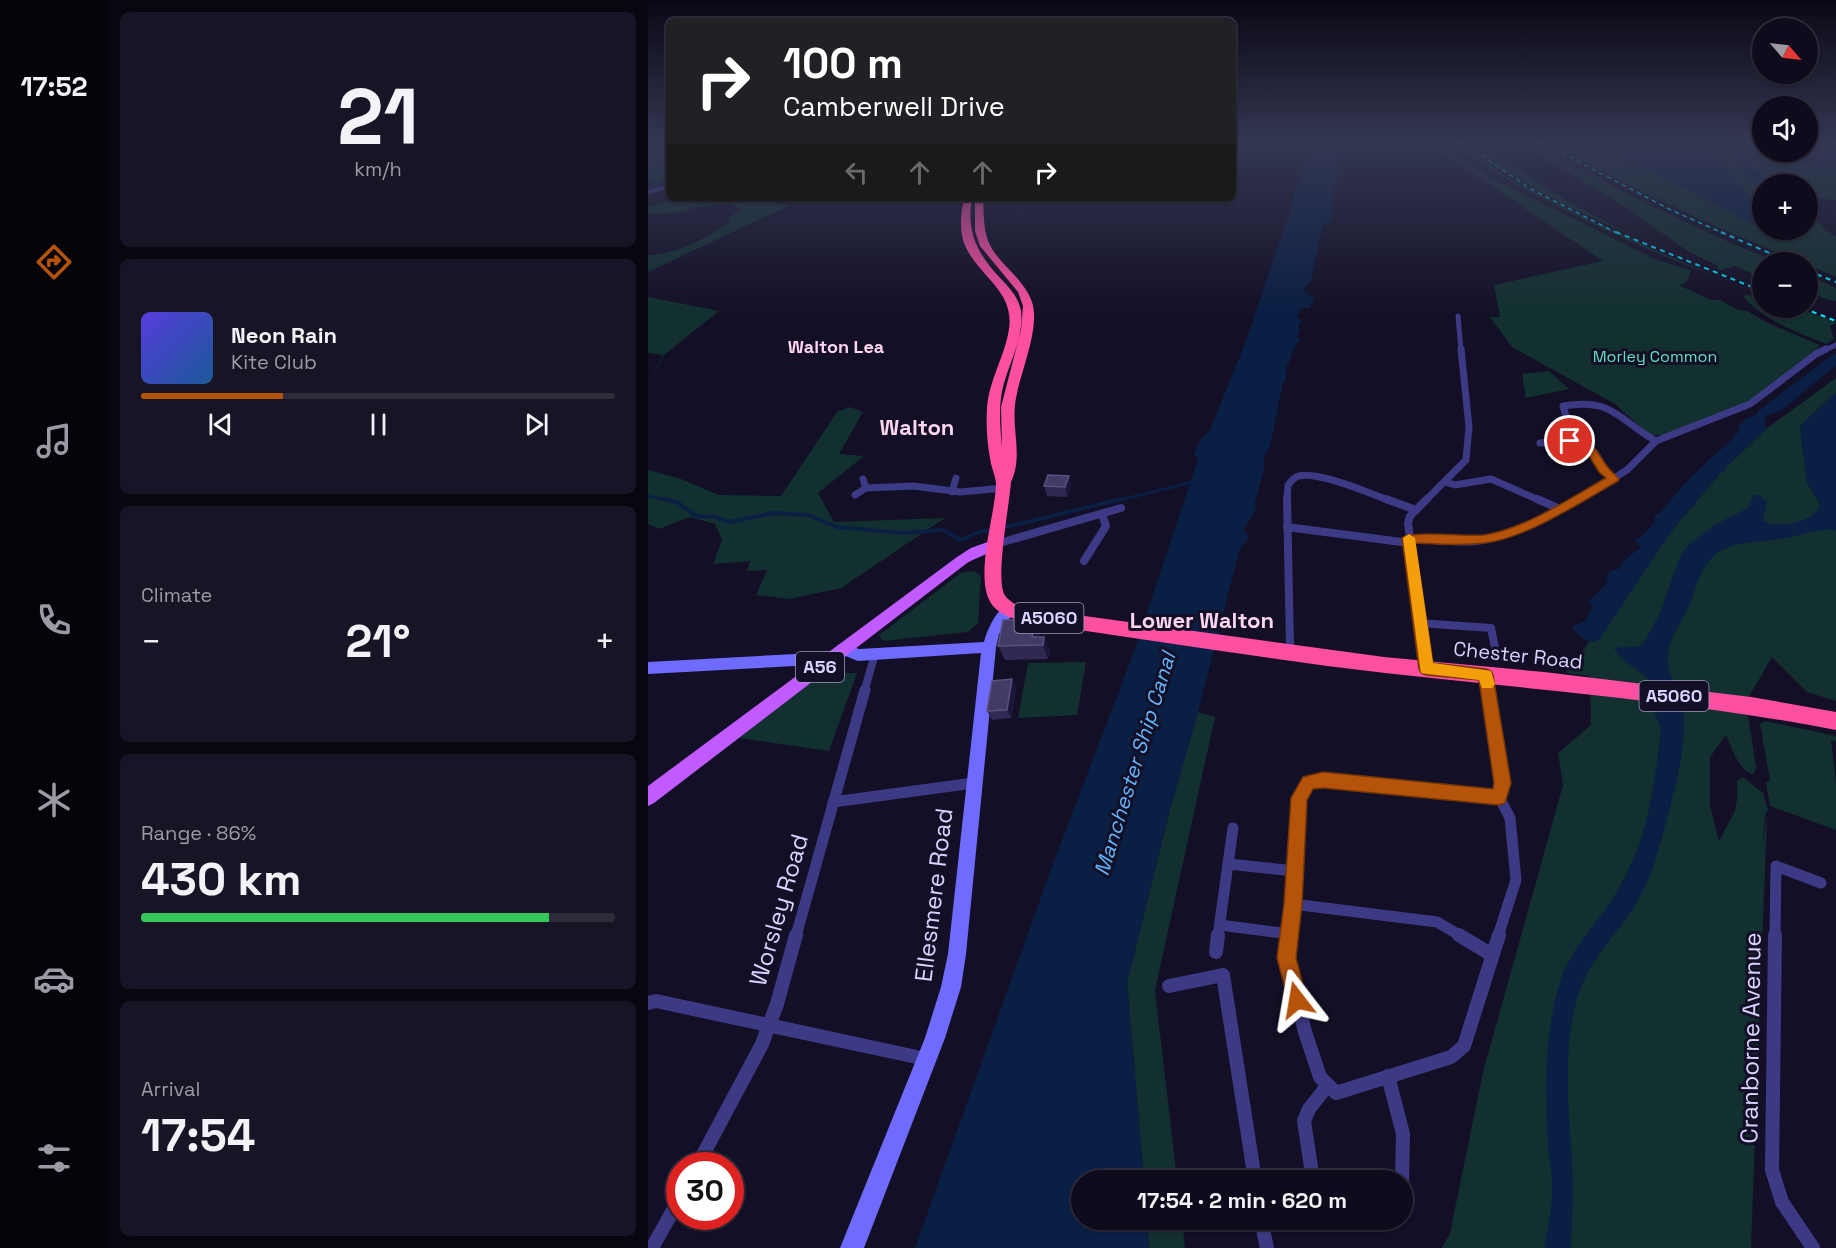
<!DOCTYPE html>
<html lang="en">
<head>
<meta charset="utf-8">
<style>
  body { margin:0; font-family:"Space Grotesk",sans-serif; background:#171425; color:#f1f3f6; height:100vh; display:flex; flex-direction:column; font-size:22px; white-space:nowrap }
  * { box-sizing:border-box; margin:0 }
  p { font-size:20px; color:#9b9ba3 }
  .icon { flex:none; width:33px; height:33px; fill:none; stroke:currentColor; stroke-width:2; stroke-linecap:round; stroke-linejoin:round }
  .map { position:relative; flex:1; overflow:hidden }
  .side { display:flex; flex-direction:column; gap:12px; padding:12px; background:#08060f; width:540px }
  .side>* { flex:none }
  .banner { position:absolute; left:18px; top:18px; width:570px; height:183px; border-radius:9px; box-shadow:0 2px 4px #0004,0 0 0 2px #2e2b3b; background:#202124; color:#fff; overflow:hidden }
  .needle { width:39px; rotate:118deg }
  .tools { position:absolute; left:1104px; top:18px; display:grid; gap:12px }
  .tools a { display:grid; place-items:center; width:66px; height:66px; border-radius:50%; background:#0e0b1c; box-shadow:0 2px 4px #0004,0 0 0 2px #2e2b3b; font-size:30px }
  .speed { position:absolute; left:18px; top:1152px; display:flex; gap:12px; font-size:30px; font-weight:700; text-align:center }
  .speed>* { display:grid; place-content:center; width:78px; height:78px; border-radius:50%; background:#0e0b1c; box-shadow:0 2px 4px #0004,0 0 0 2px #2e2b3b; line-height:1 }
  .speed .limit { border:9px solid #d22; background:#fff; color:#111 }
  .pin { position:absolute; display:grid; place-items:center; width:51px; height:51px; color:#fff; margin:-26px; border:3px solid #fff; border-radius:50%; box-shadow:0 2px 6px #0007 }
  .me { position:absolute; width:66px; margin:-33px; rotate:346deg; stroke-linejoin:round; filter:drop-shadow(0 0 4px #0008) }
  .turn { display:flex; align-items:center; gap:21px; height:126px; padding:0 18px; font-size:27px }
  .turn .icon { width:78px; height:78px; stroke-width:2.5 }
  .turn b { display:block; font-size:42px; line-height:51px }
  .lanes { display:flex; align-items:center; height:57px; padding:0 18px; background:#0003; justify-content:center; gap:30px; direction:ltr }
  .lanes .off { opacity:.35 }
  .big { font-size:45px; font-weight:800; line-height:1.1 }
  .side .widget { flex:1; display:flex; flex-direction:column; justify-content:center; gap:9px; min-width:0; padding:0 21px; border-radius:9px; background:#171425 }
  .side .dial { align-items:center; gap:0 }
  .dial b { font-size:78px; line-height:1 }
  .song { display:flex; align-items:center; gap:18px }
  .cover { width:72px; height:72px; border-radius:9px; background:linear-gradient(135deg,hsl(250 70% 55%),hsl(210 70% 35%)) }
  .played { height:6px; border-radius:3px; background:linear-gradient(90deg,#b45309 30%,#2e2b3b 30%) }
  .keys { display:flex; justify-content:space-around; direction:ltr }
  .heat { display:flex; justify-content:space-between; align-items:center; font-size:33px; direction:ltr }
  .charge { height:9px; border-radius:4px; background:linear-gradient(90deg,#34c759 86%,#2e2b3b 0) }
  .trip { position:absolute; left:423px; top:1170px; width:342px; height:60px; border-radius:30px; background:#0e0b1c; box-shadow:0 2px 4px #0004,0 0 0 2px #2e2b3b; font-weight:800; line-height:60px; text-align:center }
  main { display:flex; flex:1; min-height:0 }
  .dock { display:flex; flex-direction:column; width:108px; justify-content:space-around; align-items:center; background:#06040b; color:#9b9ba3 }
  .dock .icon { width:42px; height:42px }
  .dock .on { color:#b45309 }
  .dock b { font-size:27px; color:#f1f3f6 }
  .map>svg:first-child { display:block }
</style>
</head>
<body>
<main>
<nav class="dock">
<b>17:52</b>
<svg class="icon on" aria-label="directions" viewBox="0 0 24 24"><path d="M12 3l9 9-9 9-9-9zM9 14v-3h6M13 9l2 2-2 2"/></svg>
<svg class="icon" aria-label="music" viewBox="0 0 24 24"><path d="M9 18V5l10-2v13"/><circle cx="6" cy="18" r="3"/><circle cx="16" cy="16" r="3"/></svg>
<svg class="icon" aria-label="phone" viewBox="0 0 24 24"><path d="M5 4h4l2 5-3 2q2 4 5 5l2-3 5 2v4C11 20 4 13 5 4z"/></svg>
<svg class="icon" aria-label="climate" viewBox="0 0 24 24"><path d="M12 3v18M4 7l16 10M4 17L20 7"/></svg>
<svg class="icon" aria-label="car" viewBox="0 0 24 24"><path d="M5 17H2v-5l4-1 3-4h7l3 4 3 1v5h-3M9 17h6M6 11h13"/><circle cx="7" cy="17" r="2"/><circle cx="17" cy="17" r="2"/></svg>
<svg class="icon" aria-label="filters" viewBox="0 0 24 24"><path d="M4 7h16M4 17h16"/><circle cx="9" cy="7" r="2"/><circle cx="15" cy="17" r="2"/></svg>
</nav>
<section class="side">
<div class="widget dial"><b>21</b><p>km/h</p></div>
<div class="widget">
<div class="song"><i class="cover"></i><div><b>Neon Rain</b><p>Kite Club</p></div></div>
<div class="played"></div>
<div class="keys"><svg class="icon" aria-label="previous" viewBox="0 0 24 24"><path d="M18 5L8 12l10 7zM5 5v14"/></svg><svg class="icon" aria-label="pause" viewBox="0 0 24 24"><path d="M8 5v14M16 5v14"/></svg><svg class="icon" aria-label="next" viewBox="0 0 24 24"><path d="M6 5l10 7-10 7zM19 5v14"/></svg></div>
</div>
<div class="widget"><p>Climate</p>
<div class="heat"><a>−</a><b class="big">21°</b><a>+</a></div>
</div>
<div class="widget"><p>Range · 86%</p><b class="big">430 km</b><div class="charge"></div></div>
<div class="widget"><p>Arrival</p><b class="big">17:54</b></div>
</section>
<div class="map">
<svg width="1188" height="1248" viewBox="0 0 1188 1248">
  <rect width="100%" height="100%" fill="#130f26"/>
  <g fill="#12302f">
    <path d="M0 141H21V177L0 183Z"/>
    <path d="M773 141H787L841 177 1007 259 1043 271 1039 281 1032 286 1064 300H1072L1088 309 1099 311 1120 323 1172 345 1167 352 1102 404 1019 435H1001L967 404 864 347 842 317H852L846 285 955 261 786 147Z"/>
    <path d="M795 141H810L856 175 901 200 980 238 1069 277C1000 251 933 220 869 185 844 172 821 152 795 141Z"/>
    <path d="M818 141H825L921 202 987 237C929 210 866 184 818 141Z"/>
    <path d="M868 141H882C962 187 1044 228 1129 262H1114V277H1105L1107 275 1087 266 1073 270 1068 268 1070 266 1040 251 974 205Z"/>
    <path d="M894 141 952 143V141H1000L967 152 1104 223 1114 226V230H1160V210L1178 230 1188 237V277L1160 265V262H1153C1064 227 979 185 894 141Z"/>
    <path d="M1035 141H1114V152H1160V141H1188V200L1160 198V184H1114V213L1074 163 1062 153 1038 146Z"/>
    <path d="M28 198H99L142 205 0 272V255C32 254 56 238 82 222L80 217 95 210 81 204 42 208 38 212 0 214V207Z"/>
    <path d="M1160 275 1188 288V301C1171 298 1159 293 1160 275Z"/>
    <path d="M1101 295 1114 300V308H1135L1148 312 1153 309 1186 321 1188 323 1182 326 1186 339 1178 344C1148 331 1116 321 1095 296Z"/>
    <path d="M0 297 71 311 16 355 0 385 15 355 0 353Z"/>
    <path d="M901 371 921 389 878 398 874 374Z"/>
    <path d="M1188 378V392L1152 426 1159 483 1188 531V701L1159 692 1124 657 1091 714 1100 715 1108 767 1106 774C1091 773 1084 747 1078 735L1062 757V806L1071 841 1087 811 1089 799V781L1095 777 1115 793 1120 809 1117 816 1114 850 1119 815 1103 1248H794L802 1233 835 1072 915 785 910 753 943 725 942 676 918 673 942 641 947 642 1022 533 1073 472 1118 429Z"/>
    <path d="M202 407 215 412 191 454 216 456 170 493 186 522 297 518 193 588 142 599 108 595 119 570 99 571 102 561 65 564 74 540 67 524 42 517 11 529 0 524V470L33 479 71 495 133 496 189 412Z"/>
    <path d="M326 571 333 576 330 623 320 632 235 641 231 635 313 573Z"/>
    <path d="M438 662 429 715 370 718 380 663Z"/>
    <path d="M174 673H209L181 751 91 738Z"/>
    <path d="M550 712 567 717 507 990 529 1180H496L479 983 522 809Z"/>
    <path d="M1117 721 1188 736V742L1183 740 1188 782V830L1122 806 1118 783 1122 780 1112 724Z"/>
    <path d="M499 1220H534L537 1248H501Z"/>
  </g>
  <g fill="#0a1f44">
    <path d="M666 141H697L684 196 685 214 682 221 675 225 663 277 666 279 658 285 656 291 666 298 662 308H653L649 316 654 321 650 324 652 329 649 337 653 339C642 349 645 359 637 369L639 371 638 380 635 382 622 446 616 457V470L606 506 609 508 596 529 601 538 592 548 550 712 522 809 479 983 496 1180H434V1220H499L501 1248H267L403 869 487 649 550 460 546 455 552 440 562 430 598 341 642 211 648 185Z"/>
    <path d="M1000 141H1035L1038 146 1062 153 1074 163 1114 213V226L1104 223 966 153Z"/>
    <path d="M1072 141H1084L1120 184H1114V194Z"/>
    <path d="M1160 141H1188V161L1174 162 1175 168C1163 166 1133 158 1123 152H1160Z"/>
    <path d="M1188 352V365L1133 411 1117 416 1118 429 1076 469V472H1073L1022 533 951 640C941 644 931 637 925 628L926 626 937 621 945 606 940 602 960 582 958 577 962 571 973 568 974 562 993 547 986 539 992 538 1007 522 1006 515 1011 514C1025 497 1039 481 1055 466 1067 453 1079 446 1091 431L1090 427 1099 418 1109 414 1110 411Z"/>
    <path d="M1188 392V531C1176 526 1142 539 1127 540 1090 544 1066 541 1050 581 1046 591 1044 602 1039 611 1030 627 1019 642 1020 661 1021 680 1035 698 1036 717 1038 753 1024 799 1015 833 1008 863 998 891 980 916 963 941 939 965 930 996 911 1058 924 1126 925 1189 925 1209 923 1229 923 1248H896C899 1230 904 1212 904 1194 905 1177 901 1160 900 1144 897 1090 896 1034 912 981 923 948 950 923 968 893 1000 841 1006 788 1013 728L1007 714 1002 680 973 658 966 648 991 646 996 642 1011 615 1033 554 1040 545 1068 524 1100 508 1106 495H1112L1119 502 1115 520 1118 523C1136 527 1164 523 1173 505L1159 483 1152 426Z"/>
  </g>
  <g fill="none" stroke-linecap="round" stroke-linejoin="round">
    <g stroke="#0a1f44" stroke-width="3">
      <path d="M0 496 22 501"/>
      <path d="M468 501 545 482"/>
    </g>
    <g stroke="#0a1f44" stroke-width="4">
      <path d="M15 499 29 502 48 516 67 517 81 522 126 513 160 515 189 527 255 533 295 530 313 540 331 532 344 530"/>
      <path d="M354 528 474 499"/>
    </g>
    <path fill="#0a1f44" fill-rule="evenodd" d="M21 178V182L0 189V185Z"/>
    <path stroke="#3d3a85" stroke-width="4.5" d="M0 192 21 186"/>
    <g stroke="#3d3a85" stroke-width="5">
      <path d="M810 316 813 351"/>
      <path d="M1175 351 1188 345"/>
    </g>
    <g stroke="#3d3a85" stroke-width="7">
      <path d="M918 416 915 406C966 398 969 419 1008 441"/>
      <path d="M903 442 910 454"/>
      <path d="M892 443C907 442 932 436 943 448 952 458 954 468 966 479"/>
      <path d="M797 482 807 485 843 479 893 501"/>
      <path d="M218 488 266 486 312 492 356 488"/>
      <path d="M304 492 308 478"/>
      <path d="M207 495 218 488 215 479"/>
      <path d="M639 501 640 485C643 481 646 477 651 476 670 471 722 493 742 501"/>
      <path d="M777 501 818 460 821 427 813 349"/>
      <path d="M929 501 979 470 1008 441 1102 404 1168 354 1178 349"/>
    </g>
    <g stroke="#3d3a85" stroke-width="8">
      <path d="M639 499 642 645 640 653"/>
      <path d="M738 499 768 510"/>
      <path d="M889 499 912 509"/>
      <path d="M639 527 761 543"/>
      <path d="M760 538C783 540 806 543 829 541 865 536 900 517 931 499"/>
      <path d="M348 544 473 508"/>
      <path d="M436 561 458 526 454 514"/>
      <path d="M771 623 843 628 849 658"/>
      <path d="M778 669 760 523 762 516 779 499"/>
      <path d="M838 675 841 692"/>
      <path d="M216 692 227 654"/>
    </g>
    <g stroke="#3d3a85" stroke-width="11">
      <path d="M840 690 854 783 851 797"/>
      <path d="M185 802 326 783"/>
      <path d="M580 864 647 871"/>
      <path d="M645 904 789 922 813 936"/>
      <path d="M572 925 642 934"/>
      <path d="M148 936 217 690"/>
      <path d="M570 936 585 828"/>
      <path d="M641 936 651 798 660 783 675 780 851 797"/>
      <path d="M850 936 868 880 862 818 851 797"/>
      <path d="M1127 936 1128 866 1173 883"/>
    </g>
    <g stroke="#3d3a85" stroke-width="14">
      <path d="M642 935 639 958 657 1032 672 1077 688 1093 803 1057 816 1046 851 935"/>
      <path d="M811 935 844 955"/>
      <path d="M1127 935 1124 1170 1134 1202 1165 1248"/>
      <path d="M568 952 570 935"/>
      <path d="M521 986 575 975 607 1180"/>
      <path d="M0 1003 8 1001 278 1059"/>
      <path d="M740 1076 755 1134 754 1182"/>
      <path d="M49 1166 114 1044 129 1004 148 935"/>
      <path d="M665 1180 656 1121 661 1109 680 1085"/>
      <path d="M613 1220 619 1248"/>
      <path d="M4 1248 32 1198"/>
    </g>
    <g fill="#6f6bff" fill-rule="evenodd">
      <path d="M361 604 368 609 351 634 348 647 318 954 313 987 297 1038 216 1248H192L277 1038 293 987 300 954 333 653 210 661 190 653 188 649 190 645 195 643 211 649 336 642C339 630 349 608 361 604Z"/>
      <path d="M147 654C158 655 173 657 179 667L177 671 172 673 157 667 147 666 0 674V662Z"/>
    </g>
    <path fill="#c25bff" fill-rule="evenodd" d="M348 539 353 541 355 544C349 551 329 557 319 563L6 803 0 806V786L309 557 323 548Z"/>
    <path fill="#ff4fa3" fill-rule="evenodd" d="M316 198H324C318 233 330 255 354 280 363 289 371 299 373 311 376 336 363 359 356 383 350 403 352 426 354 447L353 407 373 330 375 306 370 292 332 246 327 231V198H335C336 213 335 229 341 243 351 265 376 278 384 302 393 330 370 376 367 405 364 431 375 457 363 482 361 507 349 569 355 591 357 599 365 602 371 607L736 657 896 672 1103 697 1188 712V730C1039 701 888 690 737 673 618 659 499 639 381 623 369 620 357 617 348 609 322 587 348 514 348 484 348 477 343 467 342 458 339 442 338 425 339 408 341 380 357 356 361 329 367 290 329 276 316 243 311 228 313 213 316 198Z"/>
    <g stroke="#00e5ff" stroke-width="1.5" stroke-dasharray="4.5 4" stroke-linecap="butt">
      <path d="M812 141 881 188 971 234"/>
      <path d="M891 141 1023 210 1077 234"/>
    </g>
    <g stroke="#00e5ff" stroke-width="2" stroke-dasharray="5 4.5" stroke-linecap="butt">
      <path d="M968 232 1114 291"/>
      <path d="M1073 232 1142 262"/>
      <path d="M1160 271 1188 282"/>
      <path d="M1155 308 1188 321"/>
    </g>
  </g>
  <g fill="#312854">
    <path d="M421 476 423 485 419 497 399 496 396 486Z"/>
    <path d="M392 634V637H396L402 651 400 659 357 660 350 646Z"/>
    <path d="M368 688 363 718 344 720 339 711Z"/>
  </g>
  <g fill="#1d163a">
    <path d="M421 476 423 485 419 497 417 487Z"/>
    <path d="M387 620 392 634 390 645 384 637Z"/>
    <path d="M396 637 402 651 400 659 395 645Z"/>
    <path d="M364 679 368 688 363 718 359 710Z"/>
  </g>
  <g fill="#433a66" stroke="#5a527e" stroke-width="1.5">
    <path d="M400 475 421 476 417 487 396 486Z"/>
    <path d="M355 620H387L384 637H396L395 645 350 646Z"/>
    <path d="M364 679 359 710 339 711 344 681Z"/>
  </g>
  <linearGradient id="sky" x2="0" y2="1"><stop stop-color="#0a0815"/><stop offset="0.45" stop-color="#333752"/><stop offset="1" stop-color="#333752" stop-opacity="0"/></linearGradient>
  <rect width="1188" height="316" fill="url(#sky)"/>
  <path fill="#b45309" stroke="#753606" stroke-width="1.5" d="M922 438C946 439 946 448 958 465 961 470 967 474 971 479L970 481C933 502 877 539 836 543 813 546 790 544 767 543L785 663 838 669 843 671 845 675 863 783 857 803 851 805 675 788 665 789 659 800 654 904 648 958 659 1000 656 1007 649 1010 642 1007 629 958 636 904 643 798 655 777 675 772 845 789 846 783 831 680 778 675 773 673 771 669 754 538C761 530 821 537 836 535 877 529 922 498 958 478L951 472 937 449 918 443 916 441Z"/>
  <path fill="#f59e0b" d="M761 534 767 538 785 663 843 671 847 684 844 688H834L831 680 773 673 755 538Z"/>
  <g text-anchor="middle" stroke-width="6" stroke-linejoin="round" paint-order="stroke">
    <g font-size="16" fill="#5fe0c0" stroke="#130f26">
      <text x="1007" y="362">Morley Common</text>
    </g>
    <g font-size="18" font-weight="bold" fill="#ffd6f0" stroke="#130f26">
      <text x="188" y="353">Walton Lea</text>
    </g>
    <g fill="#130f26" stroke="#9e99be" stroke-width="1.5">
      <rect x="366.5" y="603" width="69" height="30" rx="4.5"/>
      <rect x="148" y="652" width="48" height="30" rx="4.5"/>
      <rect x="991.5" y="681" width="69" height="30" rx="4.5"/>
    </g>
    <g font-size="18" font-weight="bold" fill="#d9d4ff">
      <text x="401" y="624">A5060</text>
      <text x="172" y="673">A56</text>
      <text x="1026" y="702">A5060</text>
    </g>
    <g font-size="20" fill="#d9d4ff" stroke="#130f26">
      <text transform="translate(870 655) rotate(6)" y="7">Chester Road</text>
    </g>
    <g font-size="21" font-style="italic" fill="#62b6ff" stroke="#130f26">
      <text transform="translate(487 764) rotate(-73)" y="7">Manchester Ship Canal</text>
    </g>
    <g font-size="22" font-weight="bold" fill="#ffd6f0" stroke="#130f26">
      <text x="269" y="435">Walton</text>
    </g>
    <g font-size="22" font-weight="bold" fill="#ffd6f0" stroke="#130f26">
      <text x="554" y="628">Lower Walton</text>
    </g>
    <g font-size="24" fill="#d9d4ff" stroke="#130f26">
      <text transform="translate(286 895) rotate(-83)" y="8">Ellesmere Road</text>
      <text transform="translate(131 910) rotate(-74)" y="8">Worsley Road</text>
      <text transform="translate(1103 1038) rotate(-89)" y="8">Cranborne Avenue</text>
    </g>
  </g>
</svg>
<div class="tools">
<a><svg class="needle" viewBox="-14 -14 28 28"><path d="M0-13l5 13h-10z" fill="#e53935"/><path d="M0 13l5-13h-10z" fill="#9b9ba3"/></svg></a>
<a><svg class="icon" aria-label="sound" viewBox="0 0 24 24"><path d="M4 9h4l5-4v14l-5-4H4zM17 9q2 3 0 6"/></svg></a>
<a>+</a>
<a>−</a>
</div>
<div class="speed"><div class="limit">30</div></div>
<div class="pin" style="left:922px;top:441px;background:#d93025"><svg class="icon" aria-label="arrive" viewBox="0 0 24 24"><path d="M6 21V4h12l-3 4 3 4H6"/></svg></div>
<svg class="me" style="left:649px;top:1000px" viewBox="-20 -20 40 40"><path d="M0-17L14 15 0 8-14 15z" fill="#b45309" stroke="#fff" stroke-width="4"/></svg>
<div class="trip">17:54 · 2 min · 620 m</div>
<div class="banner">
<div class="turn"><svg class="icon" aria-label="right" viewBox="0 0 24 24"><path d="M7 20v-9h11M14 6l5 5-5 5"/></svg><div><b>100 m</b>Camberwell Drive</div></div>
<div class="lanes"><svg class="icon off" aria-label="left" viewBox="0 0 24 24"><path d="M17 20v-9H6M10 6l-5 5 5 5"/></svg><svg class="icon off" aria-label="ahead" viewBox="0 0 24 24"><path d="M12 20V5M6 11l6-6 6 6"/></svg><svg class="icon off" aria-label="ahead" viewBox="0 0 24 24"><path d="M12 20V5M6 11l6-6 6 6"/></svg><svg class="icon" aria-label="right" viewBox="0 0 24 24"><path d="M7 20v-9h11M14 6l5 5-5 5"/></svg></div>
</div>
</div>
</main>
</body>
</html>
